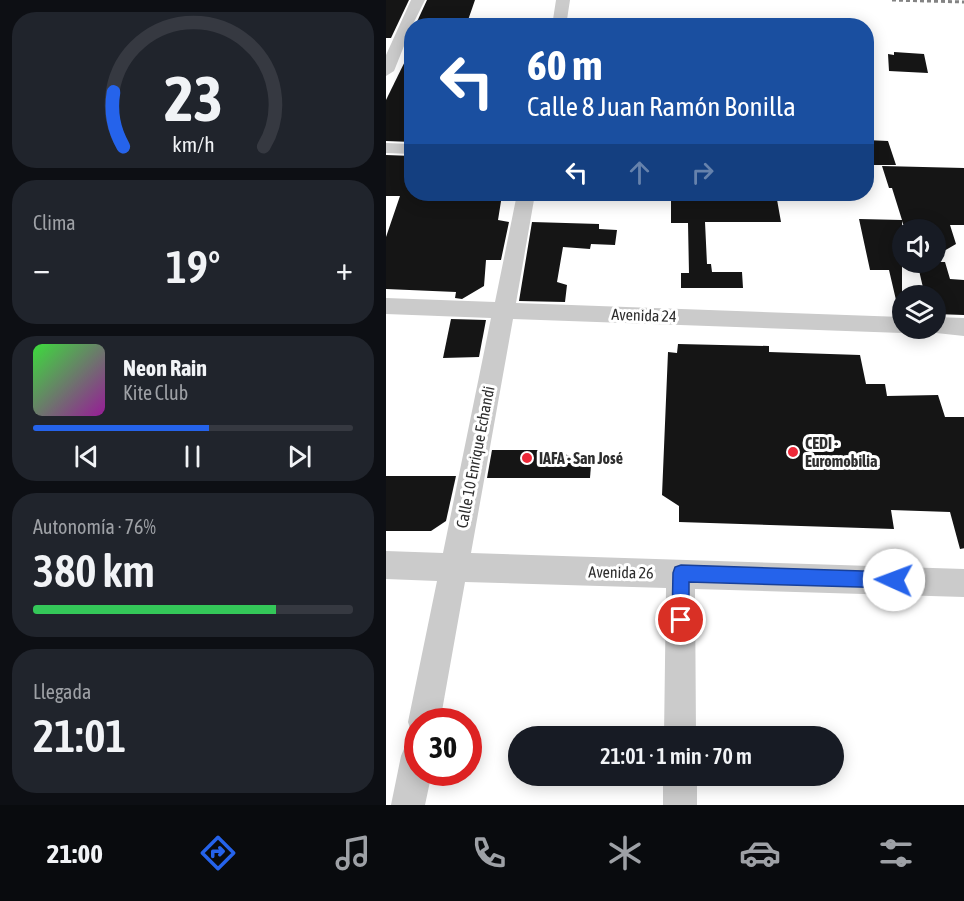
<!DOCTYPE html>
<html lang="es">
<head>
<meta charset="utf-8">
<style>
  body { margin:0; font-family:"Asap Condensed",sans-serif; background:#20242c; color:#f1f3f6; height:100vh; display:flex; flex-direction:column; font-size:22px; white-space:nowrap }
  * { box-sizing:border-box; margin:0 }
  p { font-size:20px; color:#9ea1a6 }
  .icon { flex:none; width:33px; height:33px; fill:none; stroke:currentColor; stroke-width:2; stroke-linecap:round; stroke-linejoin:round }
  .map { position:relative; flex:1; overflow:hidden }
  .details { display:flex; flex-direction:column; gap:12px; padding:12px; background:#0d0f14; width:386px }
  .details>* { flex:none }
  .hud { position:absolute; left:18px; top:18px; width:470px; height:183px; border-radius:24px; box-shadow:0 3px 15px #0003; background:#1a4fa0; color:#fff; overflow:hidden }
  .controls { position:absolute; left:506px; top:219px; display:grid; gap:12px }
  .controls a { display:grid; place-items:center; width:54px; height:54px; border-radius:50%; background:#171b24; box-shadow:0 3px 15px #0003; font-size:30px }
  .speed { position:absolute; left:18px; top:708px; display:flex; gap:12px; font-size:30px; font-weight:700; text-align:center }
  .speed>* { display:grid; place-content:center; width:78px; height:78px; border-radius:50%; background:#171b24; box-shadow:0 3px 15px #0003; line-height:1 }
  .speed .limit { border:9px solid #d22; background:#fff; color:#111 }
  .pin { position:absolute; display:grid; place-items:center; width:51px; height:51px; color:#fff; margin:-26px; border:3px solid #fff; border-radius:50%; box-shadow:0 2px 6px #0007 }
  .me { position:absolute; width:66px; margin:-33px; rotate:272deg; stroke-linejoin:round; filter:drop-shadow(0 0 4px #0008) }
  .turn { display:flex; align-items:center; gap:21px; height:126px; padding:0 24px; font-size:27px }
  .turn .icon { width:78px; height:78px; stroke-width:2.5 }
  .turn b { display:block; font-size:42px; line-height:51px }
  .lanes { display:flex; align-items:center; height:57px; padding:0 24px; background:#0003; justify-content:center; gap:30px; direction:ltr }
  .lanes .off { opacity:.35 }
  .big { font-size:45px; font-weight:600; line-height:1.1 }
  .details .card { flex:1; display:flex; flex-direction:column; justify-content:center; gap:9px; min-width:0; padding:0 21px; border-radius:24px; background:#20242c }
  .details .dial { align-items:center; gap:0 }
  .dial svg { height:156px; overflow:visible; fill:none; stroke:#363941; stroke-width:7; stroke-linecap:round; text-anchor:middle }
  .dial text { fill:#f1f3f6; stroke:none }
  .song { display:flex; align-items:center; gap:18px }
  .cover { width:72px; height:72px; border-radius:9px; background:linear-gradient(135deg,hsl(120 70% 55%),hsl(300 70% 35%)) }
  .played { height:6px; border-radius:3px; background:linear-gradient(90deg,#2563eb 55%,#363941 55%) }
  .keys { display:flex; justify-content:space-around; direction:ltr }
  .heat { display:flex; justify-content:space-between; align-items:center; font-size:33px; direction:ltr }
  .charge { height:9px; border-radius:4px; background:linear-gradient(90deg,#34c759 76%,#363941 0) }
  .trip { position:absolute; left:122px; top:726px; width:336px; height:60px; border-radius:30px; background:#171b24; box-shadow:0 3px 15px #0003; font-weight:600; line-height:60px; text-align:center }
  .tab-bar { display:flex; height:96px; justify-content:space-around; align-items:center; background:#090b0e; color:#9ea1a6 }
  .tab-bar .icon { width:42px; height:42px }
  .tab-bar .selected { color:#2563eb }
  .tab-bar b { font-size:27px; color:#f1f3f6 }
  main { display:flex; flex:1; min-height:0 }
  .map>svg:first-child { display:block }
</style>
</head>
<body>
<main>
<section class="details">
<div class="card dial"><svg viewBox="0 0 100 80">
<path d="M14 69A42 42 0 1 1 86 69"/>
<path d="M14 69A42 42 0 0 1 9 41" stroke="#2563eb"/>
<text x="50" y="56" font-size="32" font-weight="700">23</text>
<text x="50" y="72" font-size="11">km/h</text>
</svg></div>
<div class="card"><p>Clima</p>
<div class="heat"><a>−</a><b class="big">19°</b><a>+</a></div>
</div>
<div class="card">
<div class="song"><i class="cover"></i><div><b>Neon Rain</b><p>Kite Club</p></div></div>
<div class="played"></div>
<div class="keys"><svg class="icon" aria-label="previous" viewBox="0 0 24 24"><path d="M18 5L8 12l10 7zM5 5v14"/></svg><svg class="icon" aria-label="pause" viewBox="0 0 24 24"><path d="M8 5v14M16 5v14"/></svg><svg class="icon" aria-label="next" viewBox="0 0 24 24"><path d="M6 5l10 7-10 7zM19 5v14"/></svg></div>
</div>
<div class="card"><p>Autonomía · 76%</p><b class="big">380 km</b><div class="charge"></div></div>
<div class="card"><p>Llegada</p><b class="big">21:01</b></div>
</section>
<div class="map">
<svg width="579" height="805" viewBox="0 0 579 805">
  <rect width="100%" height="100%" fill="#fff"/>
  <g fill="#151515">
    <path d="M0 0H23L5 38H0Z"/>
    <path d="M41 0H89L80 26H29Z"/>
    <path d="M26 47V142L0 141V100Z"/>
    <path d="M508 52 538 54 542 73 503 71 502 54 508 55Z"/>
    <path d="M480 140 502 141 510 165H480Z"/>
    <path d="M0 155 26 156V194L116 195 112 220 123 222 115 260H100L98 286 76 299 69 298 70 292 0 289V237L14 196H0Z"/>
    <path d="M496 166 579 168V225H564L570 244 558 251 552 241 549 225 517 224 516 221V299L510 300 503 270H484L473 219 516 220 506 188H503Z"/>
    <path d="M285 194H390L395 222H319L321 264H325L326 272H356L357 288H295V273H303L302 223H285Z"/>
    <path d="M146 222 213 224V229L231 230 229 245 205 244 204 249 177 247 171 282 181 285 179 302 133 301Z"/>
    <path d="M531 262H559L564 279 579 280V315L549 314V296H539Z"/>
    <path d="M65 319 100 320 93 357 57 358Z"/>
    <path d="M292 344 383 346V352L474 355 480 384H499L501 396 552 395 559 417H579V548L574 549 564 512 505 510 508 529 293 522V506L276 495 282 352 291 353Z"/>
    <path d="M106 450H169L205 465 204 478H101Z"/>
    <path d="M0 476H70L60 521 45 531H0Z"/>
  </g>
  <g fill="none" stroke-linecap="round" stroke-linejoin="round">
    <g fill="#cbcbcb" fill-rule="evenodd">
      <path d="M25 0H39L26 26 8 71 0 76V55Z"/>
      <path d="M170 0H184L180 26H166Z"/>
      <path d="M0 143 26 144V154L0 153Z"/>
      <path d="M131 194H149L130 303 516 317V328H525L516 333 127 319 85 553 579 569V597L309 589 310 736H278L280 588 79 582 54 722H32V736L26 734 22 722 51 581 0 579V551L57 553 105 318 0 314V298L109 302Z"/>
      <path d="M549 317 579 318V336L541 332 539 328H549Z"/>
      <path d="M32 739V772H46L39 805H5L15 756 20 744Z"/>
      <rect x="277" y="776" width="34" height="29"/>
    </g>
    <path stroke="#838383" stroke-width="3" stroke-dasharray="4 3" stroke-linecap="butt" d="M506 0 579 2"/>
  </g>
  <path fill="#2563eb" stroke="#184099" stroke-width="1.5" d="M295 565 508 572 513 574 516 580 513 586 508 588 303 582V620L301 626 295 628 289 626 286 620 287 573 289 567Z"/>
  <g fill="#ed2939" stroke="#fff" stroke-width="2">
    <circle cx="407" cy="452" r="6"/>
    <circle cx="141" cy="458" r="6"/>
  </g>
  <g text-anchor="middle" stroke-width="6" stroke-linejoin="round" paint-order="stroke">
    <g font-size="16" fill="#2e2e2e" stroke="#fff">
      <text transform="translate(258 315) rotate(2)" y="6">Avenida 24</text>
      <text transform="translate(89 457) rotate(-79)" y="6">Calle 10 Enrique Echandi</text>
      <text transform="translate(235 572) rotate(1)" y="6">Avenida 26</text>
    </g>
    <g font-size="16" font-weight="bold" fill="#2e2e2e" stroke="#fff" text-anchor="start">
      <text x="419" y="449">CEDI -<tspan x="419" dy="18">Euromobilia</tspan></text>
      <text x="153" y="464">IAFA - San José</text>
    </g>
  </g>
</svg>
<div class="controls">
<a><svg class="icon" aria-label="sound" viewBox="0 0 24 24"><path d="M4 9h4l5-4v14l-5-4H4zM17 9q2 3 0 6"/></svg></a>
<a><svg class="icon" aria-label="layers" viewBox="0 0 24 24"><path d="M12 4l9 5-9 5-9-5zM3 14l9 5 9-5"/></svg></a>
</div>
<div class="speed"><div class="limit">30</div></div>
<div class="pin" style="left:295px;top:620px;background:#d93025"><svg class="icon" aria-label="arrive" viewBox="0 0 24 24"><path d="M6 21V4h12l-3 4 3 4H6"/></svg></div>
<svg class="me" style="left:508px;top:580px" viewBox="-20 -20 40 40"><circle r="19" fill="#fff"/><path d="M0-13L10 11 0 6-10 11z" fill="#2563eb"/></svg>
<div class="trip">21:01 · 1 min · 70 m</div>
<div class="hud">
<div class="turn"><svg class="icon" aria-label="left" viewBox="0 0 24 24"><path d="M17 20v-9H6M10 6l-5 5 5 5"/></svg><div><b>60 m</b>Calle 8 Juan Ramón Bonilla</div></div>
<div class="lanes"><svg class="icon" aria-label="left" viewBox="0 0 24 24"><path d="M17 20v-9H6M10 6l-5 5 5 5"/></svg><svg class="icon off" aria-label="ahead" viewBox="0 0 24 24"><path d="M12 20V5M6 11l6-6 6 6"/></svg><svg class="icon off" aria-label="right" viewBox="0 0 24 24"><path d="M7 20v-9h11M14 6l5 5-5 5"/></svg></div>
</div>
</div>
</main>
<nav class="tab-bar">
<b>21:00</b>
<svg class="icon selected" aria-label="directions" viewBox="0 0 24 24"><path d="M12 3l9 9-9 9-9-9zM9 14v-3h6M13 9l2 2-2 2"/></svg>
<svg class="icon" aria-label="music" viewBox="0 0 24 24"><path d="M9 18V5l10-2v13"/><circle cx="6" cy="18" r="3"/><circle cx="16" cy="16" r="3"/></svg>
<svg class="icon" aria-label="phone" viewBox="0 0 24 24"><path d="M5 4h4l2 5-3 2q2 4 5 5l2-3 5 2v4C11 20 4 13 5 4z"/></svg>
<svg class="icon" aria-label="climate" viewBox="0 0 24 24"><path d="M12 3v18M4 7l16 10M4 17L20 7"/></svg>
<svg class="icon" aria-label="car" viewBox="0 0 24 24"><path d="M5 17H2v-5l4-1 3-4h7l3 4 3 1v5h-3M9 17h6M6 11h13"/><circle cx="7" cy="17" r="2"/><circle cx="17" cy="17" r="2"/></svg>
<svg class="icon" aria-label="filters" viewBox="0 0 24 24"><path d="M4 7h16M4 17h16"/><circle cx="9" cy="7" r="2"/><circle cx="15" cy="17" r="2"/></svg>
</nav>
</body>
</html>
